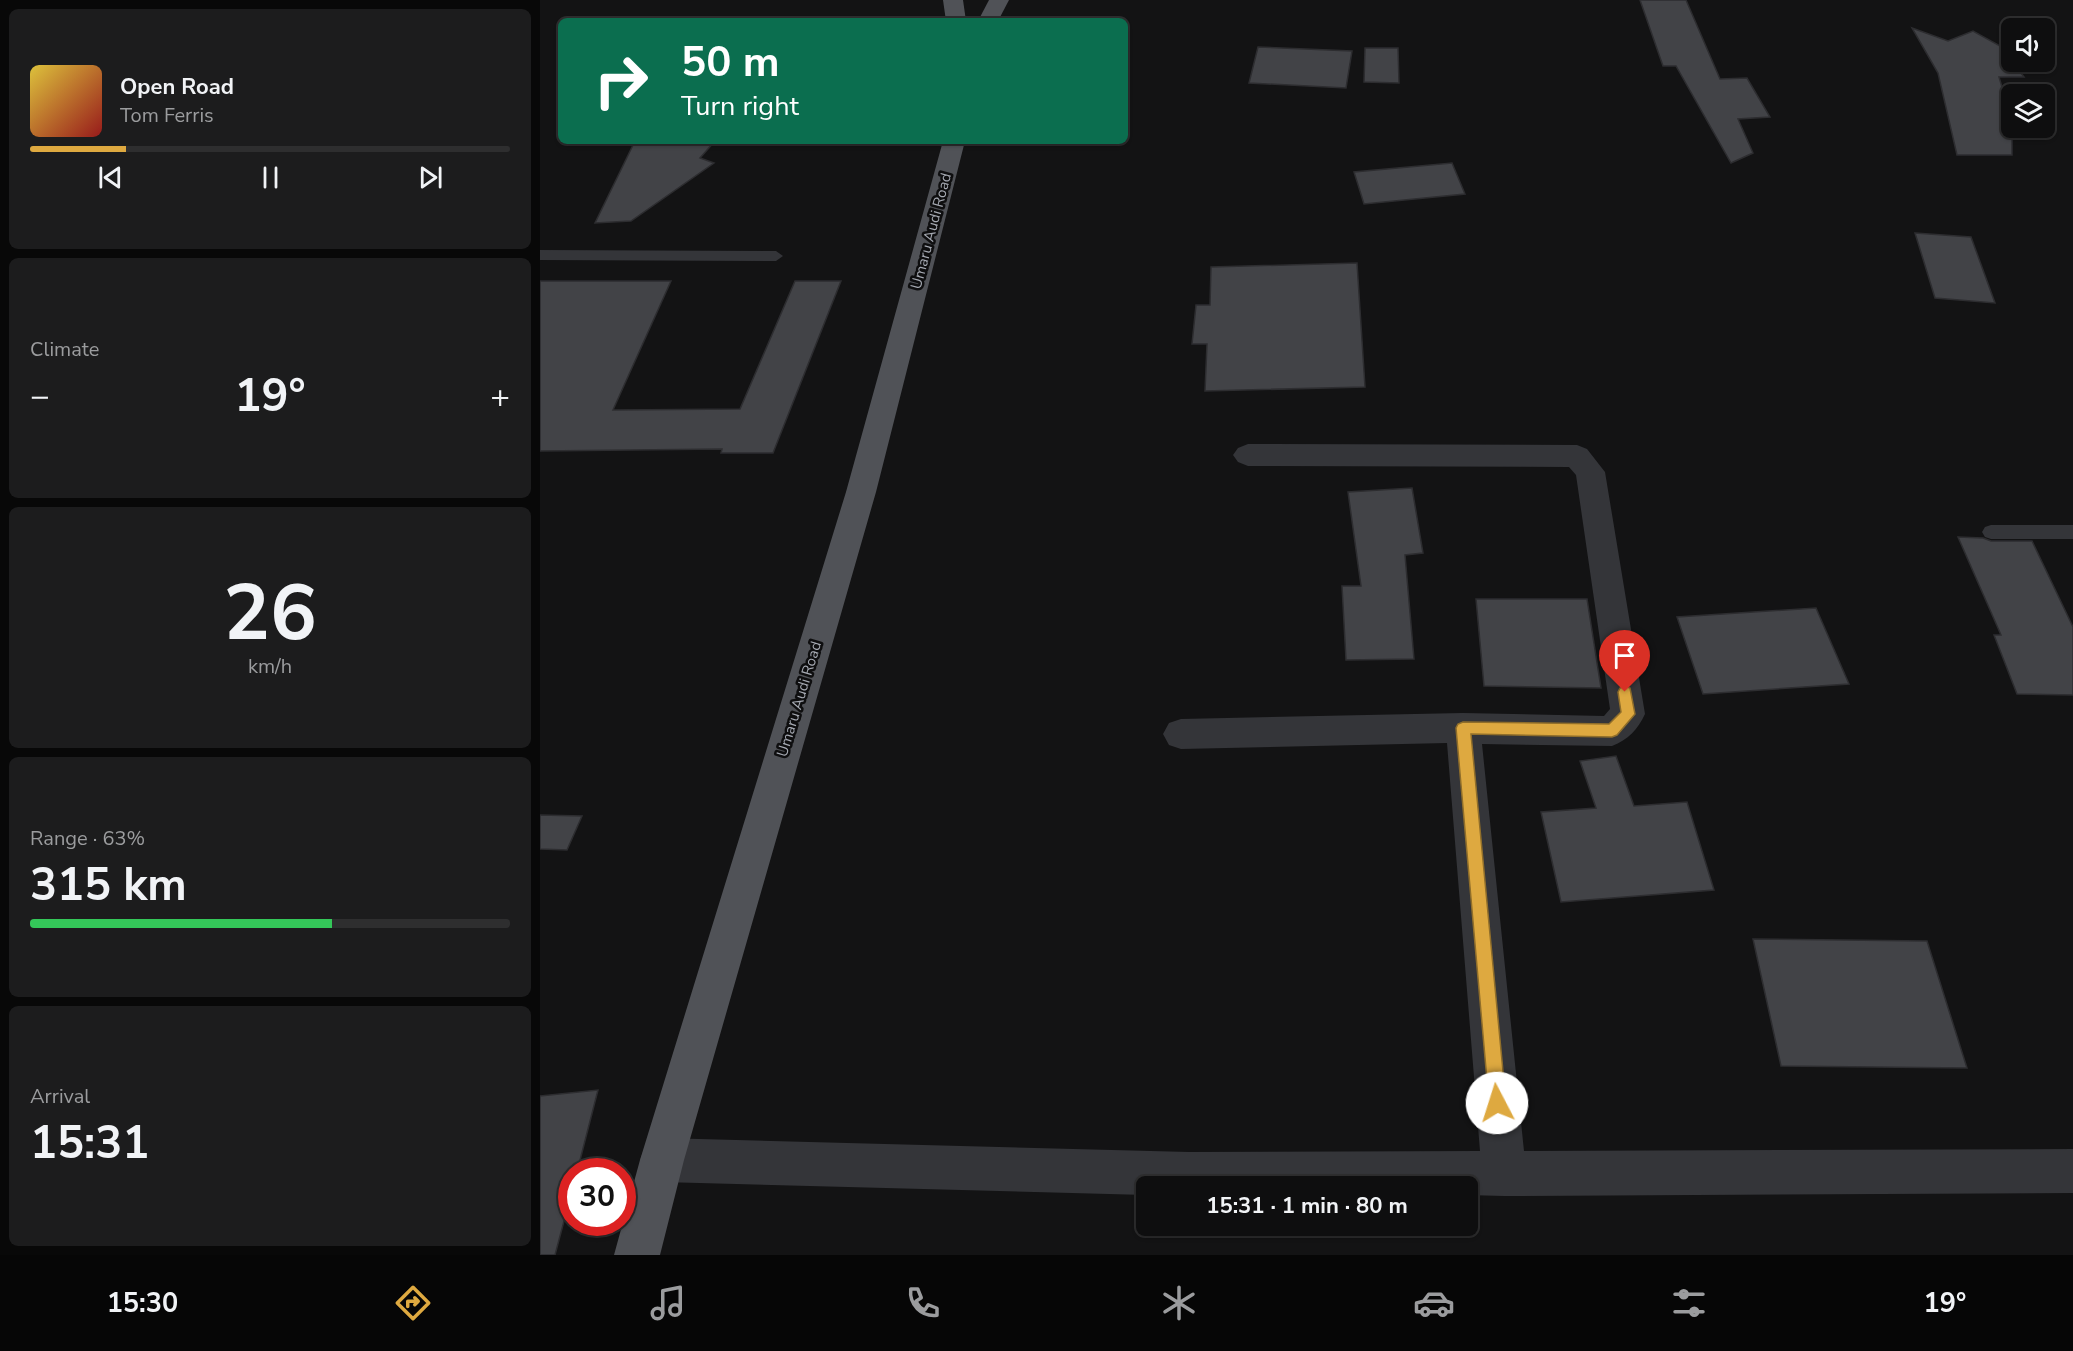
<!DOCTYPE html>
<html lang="en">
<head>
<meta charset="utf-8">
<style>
  body { margin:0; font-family:"Nunito Sans",sans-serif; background:#1c1c1d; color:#f1f3f6; height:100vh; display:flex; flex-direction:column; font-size:22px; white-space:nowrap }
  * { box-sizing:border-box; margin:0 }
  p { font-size:20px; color:#9b9c9e }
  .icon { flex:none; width:33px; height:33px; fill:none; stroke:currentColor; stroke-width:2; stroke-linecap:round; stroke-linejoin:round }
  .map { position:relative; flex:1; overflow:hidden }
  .side { display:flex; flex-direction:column; gap:9px; padding:9px; background:#080808; width:540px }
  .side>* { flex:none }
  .guide { position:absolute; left:18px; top:18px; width:570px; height:126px; border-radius:9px; box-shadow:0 2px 4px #0004,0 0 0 2px #2e2e2f; background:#0b6e4f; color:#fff; overflow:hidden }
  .fabs { position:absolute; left:1461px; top:18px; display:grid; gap:12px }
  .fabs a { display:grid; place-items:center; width:54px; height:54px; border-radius:9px; background:#0e0e0f; box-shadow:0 2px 4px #0004,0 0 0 2px #2e2e2f; font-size:30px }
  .speed { position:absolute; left:18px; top:1158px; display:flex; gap:12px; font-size:30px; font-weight:700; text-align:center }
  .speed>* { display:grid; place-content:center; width:78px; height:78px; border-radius:50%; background:#0e0e0f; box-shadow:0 2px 4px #0004,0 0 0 2px #2e2e2f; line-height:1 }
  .speed .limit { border:9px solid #d22; background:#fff; color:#111 }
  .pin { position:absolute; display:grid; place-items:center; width:51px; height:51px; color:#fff; margin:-62px -26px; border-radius:50% 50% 50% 0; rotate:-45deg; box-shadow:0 0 6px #0007 }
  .pin .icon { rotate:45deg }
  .me { position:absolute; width:66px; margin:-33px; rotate:355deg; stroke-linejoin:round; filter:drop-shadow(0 0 4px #0008) }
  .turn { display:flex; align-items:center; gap:21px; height:126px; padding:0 24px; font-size:27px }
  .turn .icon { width:78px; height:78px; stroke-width:2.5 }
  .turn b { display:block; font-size:42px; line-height:51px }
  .big { font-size:45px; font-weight:700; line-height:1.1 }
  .side .card { flex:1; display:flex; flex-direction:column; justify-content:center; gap:9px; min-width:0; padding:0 21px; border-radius:9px; background:#1c1c1d }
  .side .dial { align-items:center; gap:0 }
  .dial b { font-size:78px; line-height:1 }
  .song { display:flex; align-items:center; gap:18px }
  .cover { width:72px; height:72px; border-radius:9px; background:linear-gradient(135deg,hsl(50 70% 55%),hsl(0 70% 35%)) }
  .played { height:6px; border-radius:3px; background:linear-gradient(90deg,#dea940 20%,#2e2e2f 20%) }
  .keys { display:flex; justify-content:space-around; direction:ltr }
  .heat { display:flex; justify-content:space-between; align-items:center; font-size:33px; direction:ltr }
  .charge { height:9px; border-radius:4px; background:linear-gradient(90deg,#34c759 63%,#2e2e2f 0) }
  .trip { position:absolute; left:596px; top:1176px; width:342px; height:60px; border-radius:9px; background:#0e0e0f; box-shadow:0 2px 4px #0004,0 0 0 2px #2e2e2f; font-weight:700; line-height:60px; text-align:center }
  .tab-bar { display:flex; height:96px; justify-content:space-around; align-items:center; background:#060606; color:#9b9c9e }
  .tab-bar .icon { width:42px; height:42px }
  .tab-bar .current { color:#dea940 }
  .tab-bar b { font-size:27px; color:#f1f3f6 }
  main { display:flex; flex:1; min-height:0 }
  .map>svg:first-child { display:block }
</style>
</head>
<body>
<main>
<section class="side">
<div class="card">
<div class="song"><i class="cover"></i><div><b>Open Road</b><p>Tom Ferris</p></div></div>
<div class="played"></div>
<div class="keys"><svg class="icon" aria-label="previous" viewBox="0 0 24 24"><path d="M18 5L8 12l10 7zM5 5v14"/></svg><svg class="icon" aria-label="pause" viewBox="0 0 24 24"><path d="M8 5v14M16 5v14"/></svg><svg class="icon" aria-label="next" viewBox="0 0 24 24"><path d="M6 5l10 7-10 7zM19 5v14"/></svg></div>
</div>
<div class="card"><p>Climate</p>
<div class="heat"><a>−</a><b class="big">19°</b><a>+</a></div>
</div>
<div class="card dial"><b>26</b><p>km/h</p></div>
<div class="card"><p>Range · 63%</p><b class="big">315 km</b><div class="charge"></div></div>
<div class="card"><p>Arrival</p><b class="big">15:31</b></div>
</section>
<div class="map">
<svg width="1533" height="1255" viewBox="0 0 1533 1255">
  <rect width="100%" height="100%" fill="#131314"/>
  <g fill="#424347" stroke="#2d2d30" stroke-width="1.5">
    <path d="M1100 0H1146L1180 79 1207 78 1230 117 1198 119 1213 153 1191 163 1136 66H1123Z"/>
    <path d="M1372 28 1408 41 1433 31 1462 47 1484 77H1459L1472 121V155H1417L1398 73Z"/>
    <path d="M718 47 812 51 806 88 709 83Z"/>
    <path d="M825 48H858L859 83 824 82Z"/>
    <path d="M95 141H175L160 158 174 163 91 221 55 223Z"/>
    <path d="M912 163 925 194 824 204 814 172Z"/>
    <path d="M1375 233 1431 237 1455 303 1395 298Z"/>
    <path d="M817 263 825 387 665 391 667 344H652L656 305H670L671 267Z"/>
    <path d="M0 281H131L73 410 200 409 255 281H301L233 453H181L182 449 0 451Z"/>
    <path d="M872 488 883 553 865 555 874 659 806 660 802 586H821L808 492Z"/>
    <path d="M1418 537 1443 538 1451 541H1492L1533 627V695L1477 694 1454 635H1461Z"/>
    <path d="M936 599H1047L1061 688 944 686Z"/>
    <path d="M1276 608 1309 684 1163 694 1137 617Z"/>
    <path d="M1076 756 1094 806 1147 802 1174 890 1021 902 1001 812 1056 808 1040 761Z"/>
    <path d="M0 815 42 816 27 850 0 849Z"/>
    <path d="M1213 939 1387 941 1427 1068 1241 1066Z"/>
    <path d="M58 1090 37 1172H32V1191L15 1255H0V1096Z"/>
  </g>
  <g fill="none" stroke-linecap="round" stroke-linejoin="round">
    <g fill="#343539" fill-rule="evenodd">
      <path d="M0 250 236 251 243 256 236 261 0 260Z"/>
      <path d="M1451 525H1533V539H1451L1445 537 1442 532 1445 527Z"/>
    </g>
    <path fill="#343539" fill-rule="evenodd" d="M708 444 1037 445 1047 449 1065 472 1105 714C1098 729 1088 740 1072 746L942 744 984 1151 1533 1149V1193L964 1196 927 1195V1186H606V1195L122 1182 106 1176 100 1160 106 1144 122 1138 649 1152 940 1151 907 743 641 749 629 745 623 734 629 723 641 719 923 713 1064 716 1070 709 1036 475 1029 467 708 466 698 462 693 455 698 448Z"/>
    <g fill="#505257" fill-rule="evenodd">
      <path d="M403 0H423L426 21H406Z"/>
      <path d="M449 0H469L458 21H438Z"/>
      <path d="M403 141H425L336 492 144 1160 120 1255H74L100 1160 306 492Z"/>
    </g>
  </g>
  <path fill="#dea940" stroke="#906e2a" stroke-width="1.5" d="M1085 686 1090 688 1095 714 1077 735 1072 737 931 734 966 1103 964 1110 957 1112 951 1110 949 1103 916 728 918 724 923 722 1069 724 1081 712 1078 692 1080 688Z"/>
  <g text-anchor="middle" stroke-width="5" stroke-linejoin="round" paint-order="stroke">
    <g font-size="15" fill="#a6aab3" stroke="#0e0e0f">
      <text transform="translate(391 231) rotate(-75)" y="5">Umaru Audi Road</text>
      <text transform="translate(259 699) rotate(-73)" y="5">Umaru Audi Road</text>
    </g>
  </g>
</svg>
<div class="fabs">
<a><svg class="icon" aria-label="sound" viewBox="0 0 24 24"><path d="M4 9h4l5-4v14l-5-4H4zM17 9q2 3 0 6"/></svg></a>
<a><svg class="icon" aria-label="layers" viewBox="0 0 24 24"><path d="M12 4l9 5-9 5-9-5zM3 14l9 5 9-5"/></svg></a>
</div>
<div class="speed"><div class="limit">30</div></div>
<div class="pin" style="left:1085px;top:692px;background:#d93025"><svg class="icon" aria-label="arrive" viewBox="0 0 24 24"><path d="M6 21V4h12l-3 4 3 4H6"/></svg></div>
<svg class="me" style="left:957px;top:1103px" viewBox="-20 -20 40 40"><circle r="19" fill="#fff"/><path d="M0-13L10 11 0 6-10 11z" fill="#dea940"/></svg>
<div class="trip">15:31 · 1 min · 80 m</div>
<div class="guide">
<div class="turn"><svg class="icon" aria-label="right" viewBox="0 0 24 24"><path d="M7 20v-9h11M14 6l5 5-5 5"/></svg><div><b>50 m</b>Turn right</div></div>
</div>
</div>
</main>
<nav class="tab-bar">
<b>15:30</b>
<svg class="icon current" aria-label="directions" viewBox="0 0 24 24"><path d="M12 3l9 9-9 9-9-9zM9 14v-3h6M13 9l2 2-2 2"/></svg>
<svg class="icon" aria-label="music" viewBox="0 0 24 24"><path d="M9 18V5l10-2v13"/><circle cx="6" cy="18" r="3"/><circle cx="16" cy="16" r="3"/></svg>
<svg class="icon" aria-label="phone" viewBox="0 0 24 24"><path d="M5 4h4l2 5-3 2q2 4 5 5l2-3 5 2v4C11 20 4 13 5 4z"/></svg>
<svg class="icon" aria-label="climate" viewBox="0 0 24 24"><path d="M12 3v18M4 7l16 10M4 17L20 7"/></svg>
<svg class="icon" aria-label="car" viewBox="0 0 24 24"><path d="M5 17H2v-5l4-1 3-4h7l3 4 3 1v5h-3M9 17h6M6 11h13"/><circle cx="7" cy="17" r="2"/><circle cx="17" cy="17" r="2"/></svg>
<svg class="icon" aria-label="filters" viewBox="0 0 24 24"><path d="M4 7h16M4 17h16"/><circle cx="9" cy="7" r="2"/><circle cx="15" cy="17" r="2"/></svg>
<b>19°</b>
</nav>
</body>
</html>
